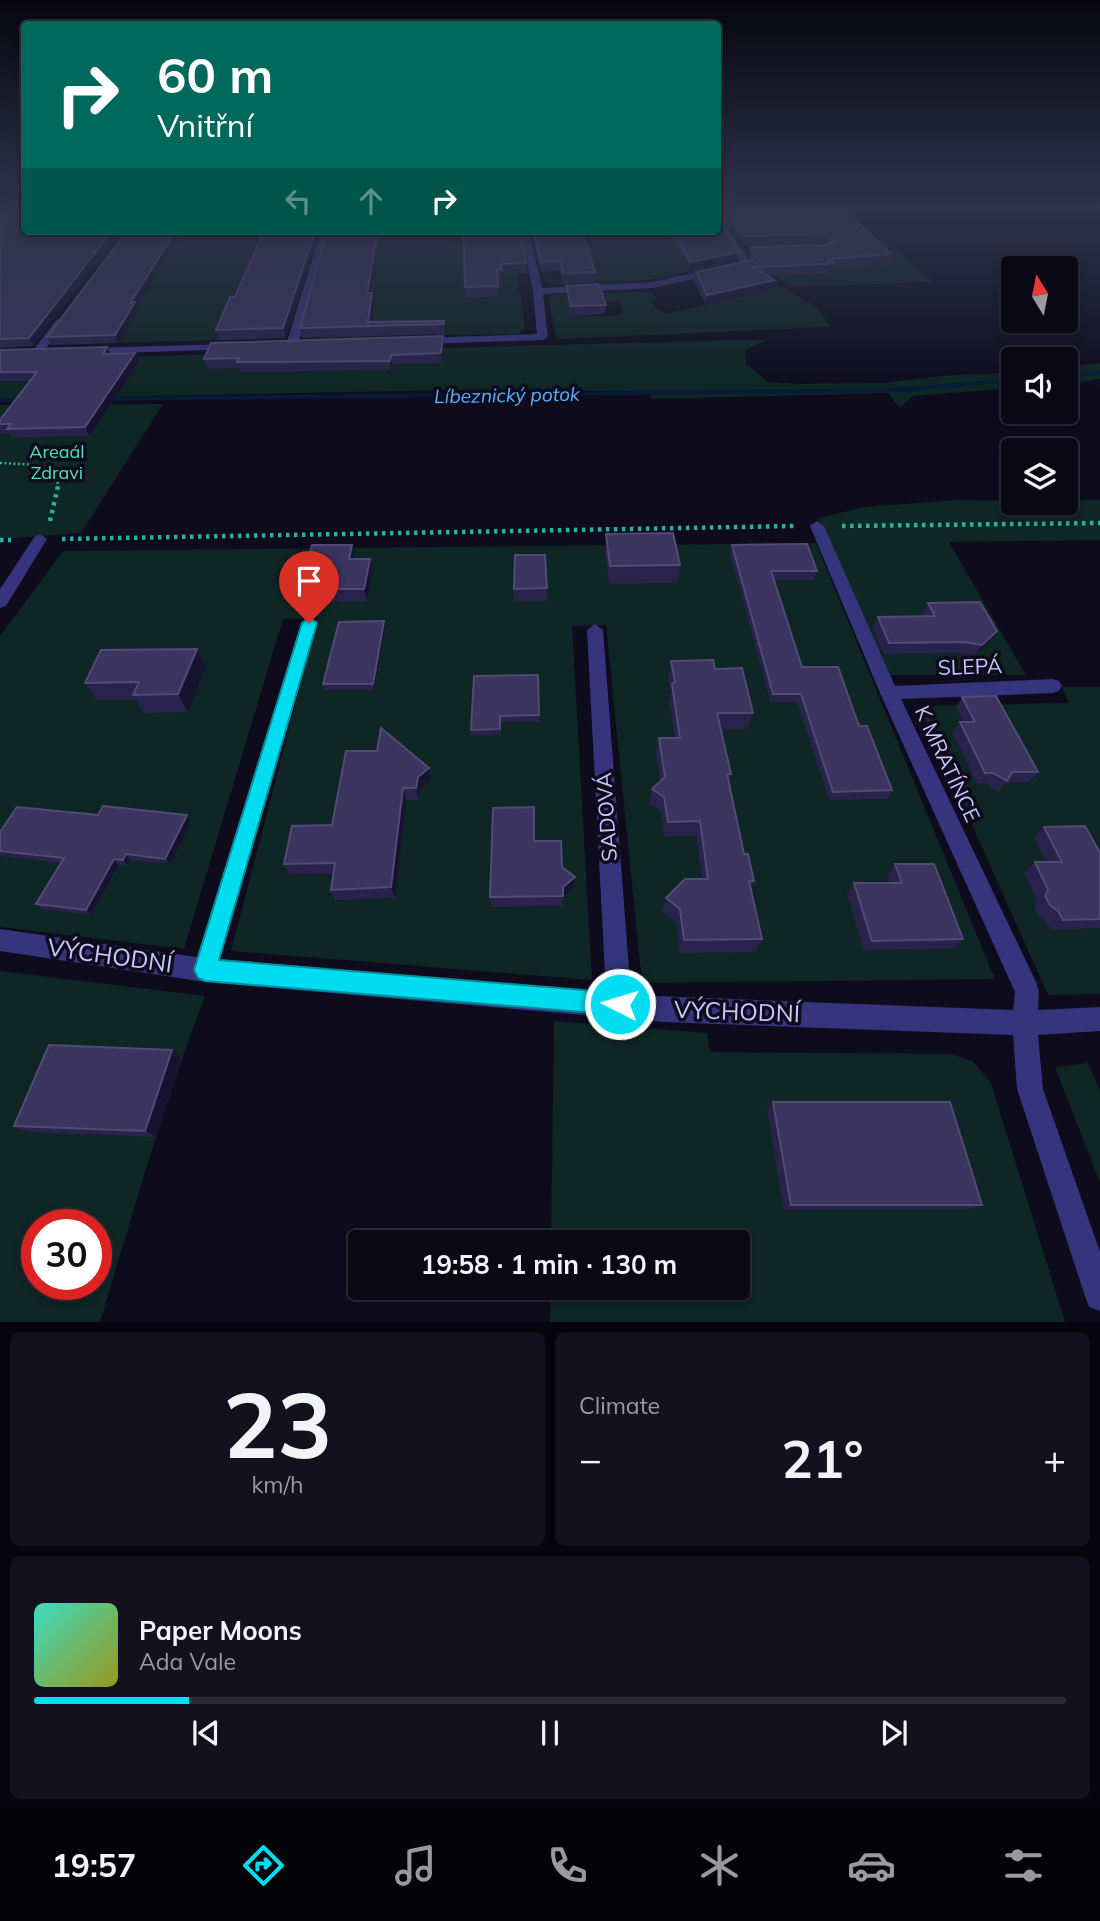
<!DOCTYPE html>
<html lang="en">
<head>
<meta charset="utf-8">
<style>
  body { margin:0; font-family:Mulish,sans-serif; background:#13111e; color:#f1f3f6; height:100vh; display:flex; flex-direction:column; font-size:26px; white-space:nowrap }
  * { box-sizing:border-box; margin:0 }
  p { font-size:23px; color:#999aa0 }
  .icon { flex:none; width:38px; height:38px; fill:none; stroke:currentColor; stroke-width:2; stroke-linecap:round; stroke-linejoin:round }
  .map { position:relative; height:1322px; overflow:hidden }
  .side { display:flex; flex-direction:column; gap:10px; padding:10px; background:#06040c; flex:1 }
  .side>* { flex:none }
  .guide { position:absolute; left:21px; top:21px; width:700px; height:214px; border-radius:7px; box-shadow:0 4px 10px #0003,0 0 0 2px #2a2934; background:#00695c; color:#fff; overflow:hidden }
  .needle { width:46px; rotate:350deg }
  .controls { position:absolute; left:1001px; top:256px; display:grid; gap:14px }
  .controls a { display:grid; place-items:center; width:77px; height:77px; border-radius:7px; background:#0a0815; box-shadow:0 4px 10px #0003,0 0 0 2px #2a2934; font-size:35px }
  .speed { position:absolute; left:21px; top:1209px; display:flex; gap:14px; font-size:35px; font-weight:700; text-align:center }
  .speed>* { display:grid; place-content:center; width:91px; height:91px; border-radius:50%; background:#0a0815; box-shadow:0 4px 10px #0003,0 0 0 2px #2a2934; line-height:1 }
  .speed .limit { border:10px solid #d22; background:#fff; color:#111 }
  .pin { position:absolute; display:grid; place-items:center; width:60px; height:60px; color:#fff; margin:-72px -30px; border-radius:50% 50% 50% 0; rotate:-45deg; box-shadow:0 0 7px #0007 }
  .pin .icon { rotate:45deg }
  .me { position:absolute; width:77px; margin:-38px; rotate:275deg; stroke-linejoin:round; filter:drop-shadow(0 0 5px #0008) }
  .turn { display:flex; align-items:center; gap:24px; height:147px; padding:0 21px; font-size:32px }
  .turn .icon { width:91px; height:91px; stroke-width:2.5 }
  .turn b { display:block; font-size:49px; line-height:60px }
  .lanes { display:flex; align-items:center; height:66px; padding:0 21px; background:#0003; justify-content:center; gap:35px; direction:ltr }
  .lanes .off { opacity:.35 }
  .big { font-size:52px; font-weight:700; line-height:1.1 }
  .side .card { flex:1; display:flex; flex-direction:column; justify-content:center; gap:10px; min-width:0; padding:0 24px; border-radius:10px; background:#13111e }
  .side .dial { align-items:center; gap:0 }
  .dial b { font-size:91px; line-height:1 }
  .song { display:flex; align-items:center; gap:21px }
  .cover { width:84px; height:84px; border-radius:10px; background:linear-gradient(135deg,hsl(170 70% 55%),hsl(60 70% 35%)) }
  .played { height:7px; border-radius:4px; background:linear-gradient(90deg,#00ddf0 15%,#2a2934 15%) }
  .keys { display:flex; justify-content:space-around; direction:ltr }
  .heat { display:flex; justify-content:space-between; align-items:center; font-size:38px; direction:ltr }
  .side .tiles { flex:1; display:grid; gap:10px; grid-template-columns:1fr 1fr }
  .card:last-child { grid-column:span 2 }
  .trip { position:absolute; left:348px; top:1230px; width:402px; height:70px; border-radius:7px; background:#0a0815; box-shadow:0 4px 10px #0003,0 0 0 2px #2a2934; font-weight:700; line-height:70px; text-align:center }
  .menu { display:flex; height:112px; justify-content:space-around; align-items:center; background:#040308; color:#999aa0 }
  .menu .icon { width:49px; height:49px }
  .menu .selected { color:#00ddf0 }
  .menu b { font-size:32px; color:#f1f3f6 }
  .map>svg:first-child { display:block }
</style>
</head>
<body>
<div class="map">
<svg width="1100" height="1323" viewBox="0 0 1100 1323">
  <rect width="100%" height="100%" fill="#0d0b1c"/>
  <g fill="#0e2624" fill-rule="evenodd">
    <path d="M776 206H842L933 282 794 287 755 263 832 252 825 245 754 247 744 244Z"/>
    <path d="M183 231H272L281 334 270 339 65 344 113 296 144 294 169 254 147 247 174 246Z"/>
    <path d="M380 231H463L455 234 456 246H468L465 278 517 273 525 329 518 334 437 335V327L396 329 394 336 319 338 369 303Z"/>
    <path d="M577 231H668L719 265 648 280 554 284 544 280 592 277Z"/>
    <path d="M760 274 817 308 831 327 557 339 548 298 556 294 581 293 571 316H616L623 313 619 301 601 302 602 293 650 292 659 299 649 302 665 314 772 290Z"/>
    <path d="M769 339 745 350 746 364 768 382 798 384 881 383 952 375 1013 373V388L913 396 900 408 888 393 651 399 652 391 452 390 0 399V375L12 360Z"/>
    <path d="M1100 363V379L1066 385V367Z"/>
    <path d="M163 404 81 533 0 539V405Z"/>
    <path d="M957 500 1066 502V500H1100V540L949 542 1026 675H888L818 518 864 507Z"/>
    <path d="M816 543 995 979 642 983 606 625 572 626 592 980 231 951 318 618 283 619 184 949 0 927V636L63 551Z"/>
    <path d="M1062 687H1100V994L1048 995 919 706 1069 703Z"/>
    <path d="M0 971 205 996C164 1103 133 1213 100 1322L0 1323ZM37 1225H96V1284H37Z"/>
    <path d="M554 1021 707 1033 710 1052 950 1054 973 1061 991 1083 1065 1322 550 1323 551 1288H738V1242H551Z"/>
    <path d="M1088 1063 1100 1091V1183L1055 1067Z"/>
  </g>
  <g fill="none" stroke-linecap="round" stroke-linejoin="round">
    <g fill="#071a38" fill-rule="evenodd">
      <path d="M1100 371V375L1066 378V374Z"/>
      <path d="M1013 378V382L898 392 101 401 97 399 101 397 898 388Z"/>
      <path d="M0 398H29L33 400 29 402H0Z"/>
    </g>
    <path stroke="#29afa4" stroke-width="2.5" stroke-dasharray="2 2.5" stroke-linecap="butt" d="M0 463 38 465 57 473 58 488"/>
    <g stroke="#29afa4" stroke-width="4.5" stroke-dasharray="3.5 4.5" stroke-linecap="butt">
      <path d="M50 521 58 486"/>
      <path d="M842 526 1100 523"/>
      <path d="M62 539 795 526"/>
      <path d="M0 540H11"/>
    </g>
    <path fill="#35347c" fill-rule="evenodd" d="M40 534 47 539 6 606 0 608V589L35 536Z"/>
    <g fill="#35347c" fill-rule="evenodd">
      <path d="M718 214 722 217 752 265 750 267 652 288 543 294 548 337 543 340 420 344 415 341 420 338 537 334 533 291 521 231H529L542 288 652 282 741 263 718 223Z"/>
      <path d="M321 231H329L298 345 288 347 286 345Z"/>
      <path d="M57 319 66 321 42 354H34L32 352Z"/>
      <path d="M231 344 237 347 235 349 87 354 81 351 87 348Z"/>
      <path d="M817 521 824 526 895 686 1053 679 1059 681 1062 686 1059 691 1053 693 901 699 1036 982 1039 991 1038 1010 1100 1007V1031L1038 1035 1043 1089 1100 1252V1311L1089 1307 1085 1296 1017 1089 1013 1035 663 1022 205 982 0 951V929L197 957 301 623 309 617 317 623 220 959 606 993 587 630 595 624 603 630 631 995 1013 1010 1015 992 880 693 810 526Z"/>
    </g>
  </g>
  <g fill="#29224b">
    <path d="M0 206H24L34 346 0 348V214L21 212 23 210 0 211Z"/>
    <path d="M718 206H840L891 254 888 264 832 268 831 271 827 272 826 273 768 276 773 290 706 305 694 282 696 272 750 261 749 257 750 247 826 245 824 243 742 245 718 211Z"/>
    <path d="M264 231 286 338 219 340 216 330 235 297Z"/>
    <path d="M327 231H380L371 293H372L374 303 371 322 444 321 445 334 302 338 300 328Z"/>
    <path d="M463 231 526 263 527 273 501 274V279L498 280 499 296 466 298Z"/>
    <path d="M530 231H582L595 272V282L563 284 560 271 541 272Z"/>
    <path d="M667 231H718L737 261 689 271Z"/>
    <path d="M566 286 606 305 605 314 571 316 566 295Z"/>
    <path d="M136 306 138 311 118 343 51 345 47 337Z"/>
    <path d="M444 346 442 363 392 364 391 370 240 372 239 368 207 369 204 359Z"/>
    <path d="M107 347 110 354 139 362 90 436 12 438 10 433 2 434 0 431V420L30 381H0V350Z"/>
    <path d="M606 534 680 565 677 583 609 584 605 552Z"/>
    <path d="M352 545 355 557V559L373 571 367 601 303 602 299 589Z"/>
    <path d="M732 545 817 571 814 580H774L802 667 859 726 892 790 888 799 829 800 797 702 771 703 730 554Z"/>
    <path d="M547 588V601H514V589Z"/>
    <path d="M928 603 990 642 975 655 959 653 884 654 873 628 878 617 924 616 923 614Z"/>
    <path d="M385 628 374 690H325L323 684Z"/>
    <path d="M197 649 206 667 188 712 144 713 136 700H97L85 683Z"/>
    <path d="M671 661 715 669 753 713 747 729H721L731 774 729 782 744 854 754 881 750 889 762 939 755 952 680 953 676 923 662 912 666 898 702 879 696 836 664 837 661 812 649 804 652 789 660 781 656 754 659 738H675L669 701 671 692 668 677Z"/>
    <path d="M538 675 539 722H501V735L471 736V730Z"/>
    <path d="M962 697 1038 772 1029 782 1005 783 998 792 985 783 977 784 953 733 960 722H963L956 708Z"/>
    <path d="M429 768 431 780 420 789 419 800H406L395 898 335 900 331 890 333 874H289L284 864 332 825Z"/>
    <path d="M98 815H187L191 821 170 864 130 860 127 865H118L91 915 42 909 36 904 61 863 0 856V832Z"/>
    <path d="M1044 827 1100 853V928L1051 930 1046 921 1038 915 1034 906 1037 900 1024 873 1035 862H1046L1034 838Z"/>
    <path d="M534 841 562 867 575 877 574 887 563 897 562 906 491 907 490 897Z"/>
    <path d="M895 864 963 939 953 949 864 950 847 894 854 883H890L888 875Z"/>
    <path d="M172 1050 181 1058 156 1137 28 1132 14 1126Z"/>
    <path d="M773 1102 982 1205 970 1209 784 1210 767 1109Z"/>
  </g>
  <g fill="#171230">
    <path d="M112 231H121L34 346 29 338Z"/>
    <path d="M176 231H183L136 306 138 311 118 343 115 335 130 303Z"/>
    <path d="M315 231H320L286 338 283 328Z"/>
    <path d="M378 231H380L369 303 367 293Z"/>
    <path d="M739 252 737 261 689 271 690 262Z"/>
    <path d="M775 280 773 290 706 305 707 295Z"/>
    <path d="M372 293 374 303 371 326 368 322Z"/>
    <path d="M443 336 444 346 442 363 441 353Z"/>
    <path d="M107 347 111 355 103 354Z"/>
    <path d="M135 353 139 362 90 436 85 427Z"/>
    <path d="M391 355 392 364 391 370 390 361Z"/>
    <path d="M352 545 355 557 352 572 349 559Z"/>
    <path d="M370 559 373 571 367 601 364 589Z"/>
    <path d="M384 621 385 628 374 690 373 684Z"/>
    <path d="M997 631 990 642 975 655 982 645Z"/>
    <path d="M197 649 206 667 188 712 178 694Z"/>
    <path d="M429 768 431 780 420 789 419 800 416 788 418 777Z"/>
    <path d="M403 788 406 800 395 898 391 887Z"/>
    <path d="M187 815 191 821 170 864 165 859Z"/>
    <path d="M126 854 130 860 127 865 123 860Z"/>
    <path d="M114 859 118 865 91 915 86 910Z"/>
    <path d="M575 877 574 887 563 897V887Z"/>
    <path d="M172 1050 181 1058 156 1137 145 1131Z"/>
  </g>
  <g fill="#3b345e" stroke="#514a77" stroke-width="2">
    <path d="M22 206H24V231H112L29 338 0 339V214L21 212 23 210Z"/>
    <path d="M722 206H840L891 254 830 259 833 262H827L828 264 753 267 775 280 707 295 696 272 752 260 754 257 750 247 826 245 834 241 826 234 744 236Z"/>
    <path d="M718 216 739 252 690 262 673 231H718Z"/>
    <path d="M127 231H176L130 303 135 302 115 335 47 337Z"/>
    <path d="M264 231H315L283 328 216 330 230 297H235Z"/>
    <path d="M327 231H378L367 293H372L368 322 444 321V324L300 328Z"/>
    <path d="M463 231H520L526 263 501 264V269H497L498 286 465 287Z"/>
    <path d="M532 231H582L595 272 563 274 560 261 541 262Z"/>
    <path d="M599 284 606 305 571 306 566 286Z"/>
    <path d="M443 336 441 353 391 355 390 361 237 362 239 358 204 359 211 343Z"/>
    <path d="M107 347 103 354 135 353 85 427 7 429 11 424H0V420L37 372H0V350Z"/>
    <path d="M673 533 680 565 610 566 606 534Z"/>
    <path d="M807 544 817 571H771L802 667H838L859 726H867L892 790 833 792 801 694H773L732 545Z"/>
    <path d="M312 545H352L349 559H370L364 589H299Z"/>
    <path d="M515 555H545L547 588 514 589Z"/>
    <path d="M980 602 997 631 982 645 965 642 889 643 878 617 935 616 928 603Z"/>
    <path d="M384 621 373 684H323L339 622Z"/>
    <path d="M197 649 178 694 133 695 139 682 85 683 101 650Z"/>
    <path d="M713 660 715 669 742 668 753 713H717L731 774H727L744 854H748L754 881H749L762 939 684 940 680 909 666 898 685 879H708L700 821 668 822 664 797 652 789 665 777 659 738H680L672 684 675 682 671 661Z"/>
    <path d="M538 675 539 715 500 716V729L471 730 474 676Z"/>
    <path d="M996 696 1038 772H1012L1007 781 993 773H985L960 722H975L962 697Z"/>
    <path d="M381 728 429 768 418 777 416 788H403L391 887 331 890 335 863 284 864 292 826 332 825 346 751H377Z"/>
    <path d="M103 806 187 815 165 859 126 854 123 860 114 859 86 910 36 904 64 858 0 851V832L17 807 98 815Z"/>
    <path d="M534 807V841H561L562 867 575 877 563 887V896L490 897 493 808Z"/>
    <path d="M1085 826 1100 853V919L1063 920 1058 911 1050 905 1045 896 1048 890 1035 862H1062L1044 827Z"/>
    <path d="M895 864H934L963 939 872 941 854 883H902Z"/>
    <path d="M49 1045 172 1050 145 1131 14 1126Z"/>
    <path d="M773 1102H950L982 1205H791Z"/>
  </g>
  <linearGradient id="sky" x2="0" y2="1"><stop stop-color="#07060f"/><stop offset="0.53" stop-color="#2f344b"/><stop offset="1" stop-color="#2f344b" stop-opacity="0"/></linearGradient>
  <rect width="1100" height="391" fill="url(#sky)"/>
  <path fill="#00ddf0" stroke="#00909c" stroke-width="2" d="M309 617 317 623 219 960 620 993 627 996 631 1004 627 1012 620 1015 205 981 198 978 194 970 302 623Z"/>
  <g text-anchor="middle" stroke-width="7" stroke-linejoin="round" paint-order="stroke">
    <g font-size="18" fill="#50e0b9" stroke="#0d0b1c">
      <text x="57" y="458">Areaál<tspan x="57" dy="21">Zdravi</tspan></text>
    </g>
    <g font-size="19" font-style="italic" fill="#53b3ff" stroke="#0d0b1c">
      <text transform="translate(507 395) rotate(-1)" y="7">Líbeznický potok</text>
    </g>
    <g font-size="21" fill="#cbc5ff" stroke="#0d0b1c">
      <text transform="translate(970 667) rotate(-2)" y="7">SLEPÁ</text>
      <text transform="translate(947 764) rotate(65)" y="7">K MRATÍNCE</text>
      <text transform="translate(607 817) rotate(-94)" y="7">SADOVÁ</text>
    </g>
    <g font-size="24" fill="#cbc5ff" stroke="#0d0b1c">
      <text transform="translate(110 956) rotate(8)" y="8">VÝCHODNÍ</text>
      <text transform="translate(737 1012) rotate(2)" y="8">VÝCHODNÍ</text>
    </g>
  </g>
</svg>
<div class="controls">
<a><svg class="needle" viewBox="-14 -14 28 28"><path d="M0-13l5 13h-10z" fill="#e53935"/><path d="M0 13l5-13h-10z" fill="#999aa0"/></svg></a>
<a><svg class="icon" aria-label="sound" viewBox="0 0 24 24"><path d="M4 9h4l5-4v14l-5-4H4zM17 9q2 3 0 6"/></svg></a>
<a><svg class="icon" aria-label="layers" viewBox="0 0 24 24"><path d="M12 4l9 5-9 5-9-5zM3 14l9 5 9-5"/></svg></a>
</div>
<div class="speed"><div class="limit">30</div></div>
<div class="pin" style="left:309px;top:623px;background:#d93025"><svg class="icon" aria-label="arrive" viewBox="0 0 24 24"><path d="M6 21V4h12l-3 4 3 4H6"/></svg></div>
<svg class="me" style="left:620px;top:1004px" viewBox="-20 -20 40 40"><circle r="17" fill="#00ddf0" stroke="#fff" stroke-width="3"/><path d="M0-11L8 9 0 5-8 9z" fill="#fff"/></svg>
<div class="trip">19:58 · 1 min · 130 m</div>
<div class="guide">
<div class="turn"><svg class="icon" aria-label="right" viewBox="0 0 24 24"><path d="M7 20v-9h11M14 6l5 5-5 5"/></svg><div><b>60 m</b>Vnitřní</div></div>
<div class="lanes"><svg class="icon off" aria-label="left" viewBox="0 0 24 24"><path d="M17 20v-9H6M10 6l-5 5 5 5"/></svg><svg class="icon off" aria-label="ahead" viewBox="0 0 24 24"><path d="M12 20V5M6 11l6-6 6 6"/></svg><svg class="icon" aria-label="right" viewBox="0 0 24 24"><path d="M7 20v-9h11M14 6l5 5-5 5"/></svg></div>
</div>
</div>
<section class="side">
<div class="tiles">
<div class="card dial"><b>23</b><p>km/h</p></div>
<div class="card"><p>Climate</p>
<div class="heat"><a>−</a><b class="big">21°</b><a>+</a></div>
</div>
<div class="card">
<div class="song"><i class="cover"></i><div><b>Paper Moons</b><p>Ada Vale</p></div></div>
<div class="played"></div>
<div class="keys"><svg class="icon" aria-label="previous" viewBox="0 0 24 24"><path d="M18 5L8 12l10 7zM5 5v14"/></svg><svg class="icon" aria-label="pause" viewBox="0 0 24 24"><path d="M8 5v14M16 5v14"/></svg><svg class="icon" aria-label="next" viewBox="0 0 24 24"><path d="M6 5l10 7-10 7zM19 5v14"/></svg></div>
</div>
</div>
</section>
<nav class="menu">
<b>19:57</b>
<svg class="icon selected" aria-label="directions" viewBox="0 0 24 24"><path d="M12 3l9 9-9 9-9-9zM9 14v-3h6M13 9l2 2-2 2"/></svg>
<svg class="icon" aria-label="music" viewBox="0 0 24 24"><path d="M9 18V5l10-2v13"/><circle cx="6" cy="18" r="3"/><circle cx="16" cy="16" r="3"/></svg>
<svg class="icon" aria-label="phone" viewBox="0 0 24 24"><path d="M5 4h4l2 5-3 2q2 4 5 5l2-3 5 2v4C11 20 4 13 5 4z"/></svg>
<svg class="icon" aria-label="climate" viewBox="0 0 24 24"><path d="M12 3v18M4 7l16 10M4 17L20 7"/></svg>
<svg class="icon" aria-label="car" viewBox="0 0 24 24"><path d="M5 17H2v-5l4-1 3-4h7l3 4 3 1v5h-3M9 17h6M6 11h13"/><circle cx="7" cy="17" r="2"/><circle cx="17" cy="17" r="2"/></svg>
<svg class="icon" aria-label="filters" viewBox="0 0 24 24"><path d="M4 7h16M4 17h16"/><circle cx="9" cy="7" r="2"/><circle cx="15" cy="17" r="2"/></svg>
</nav>
</body>
</html>
